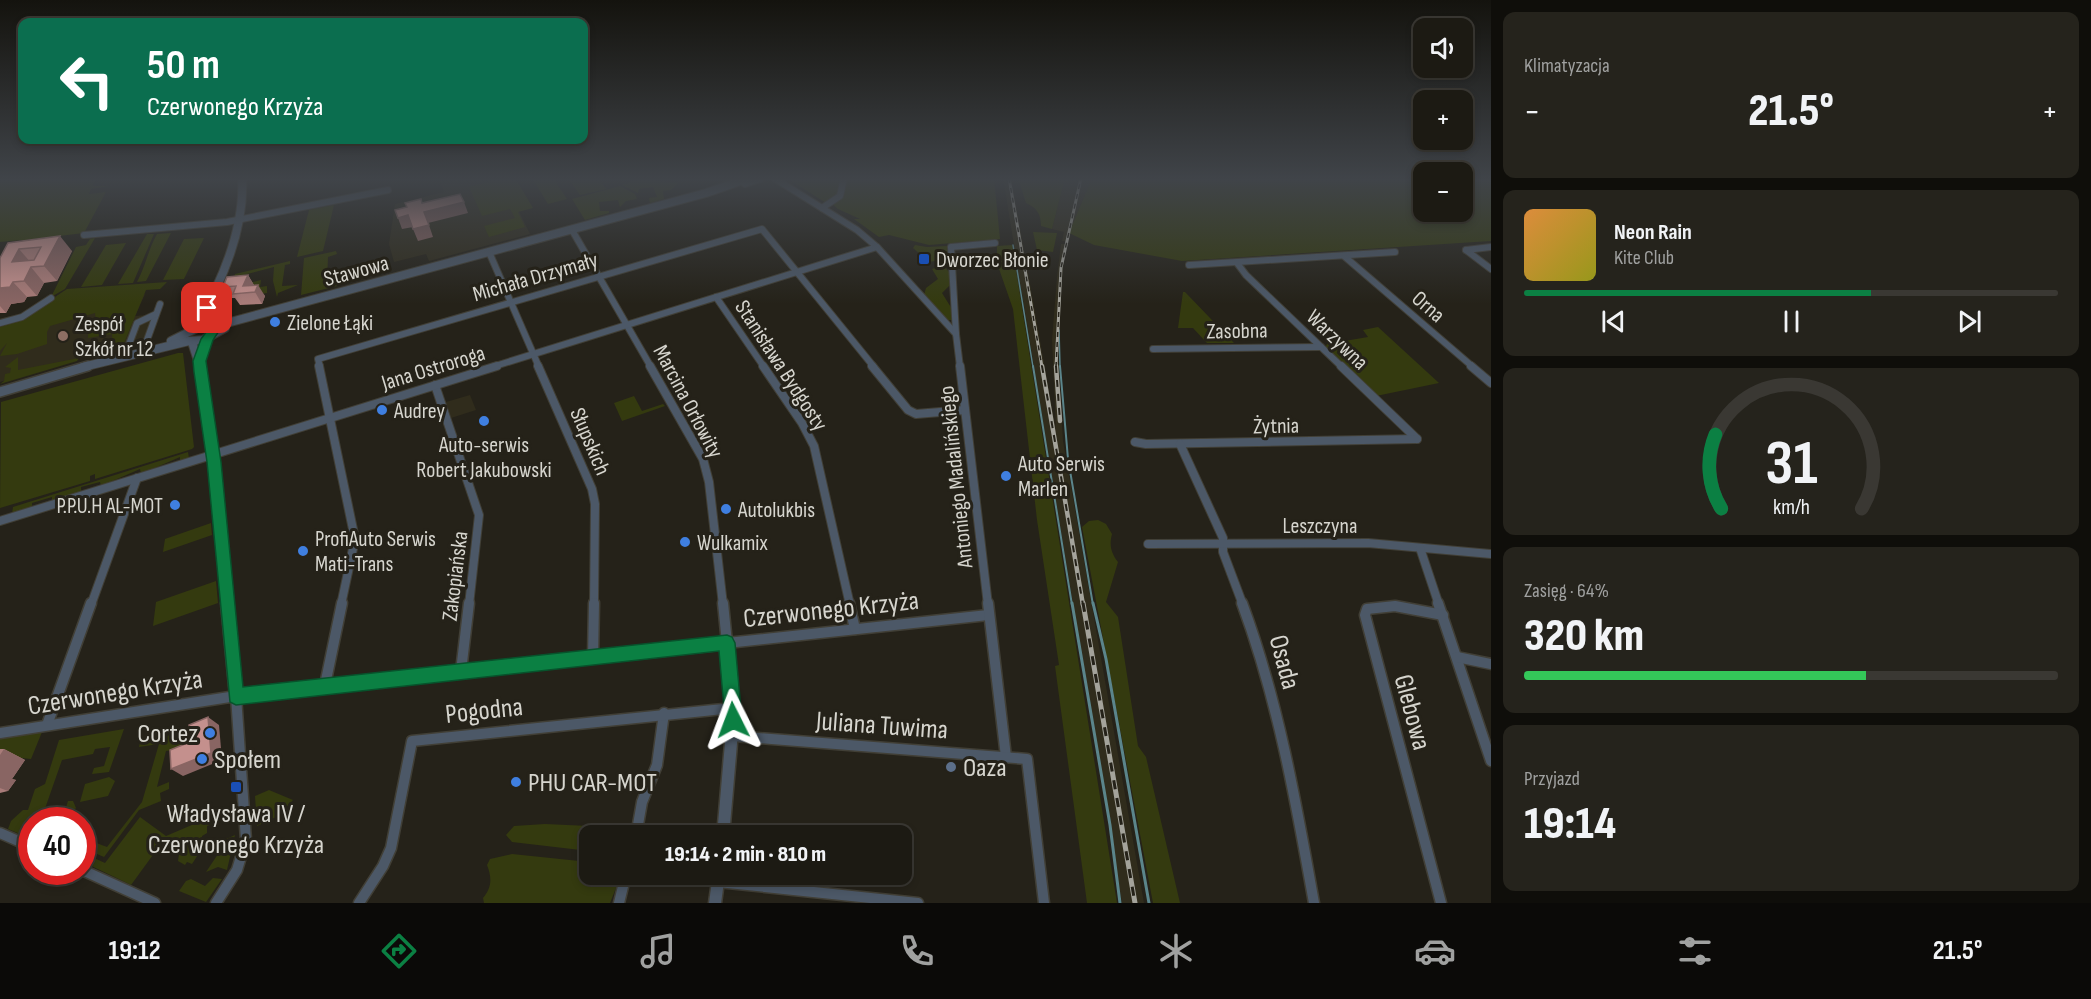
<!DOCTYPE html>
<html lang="pl">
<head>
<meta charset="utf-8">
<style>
  body { margin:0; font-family:"Sofia Sans Condensed",sans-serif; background:#25231c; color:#f1f3f6; height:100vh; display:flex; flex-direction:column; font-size:22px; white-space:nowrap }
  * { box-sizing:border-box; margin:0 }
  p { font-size:20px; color:#a0a1a0 }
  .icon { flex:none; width:33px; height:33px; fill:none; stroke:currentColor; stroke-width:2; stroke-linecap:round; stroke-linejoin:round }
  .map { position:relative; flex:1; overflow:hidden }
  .sheet { display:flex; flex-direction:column; gap:12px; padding:12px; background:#0f0e0a; width:600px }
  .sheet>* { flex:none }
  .hud { position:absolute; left:18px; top:18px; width:570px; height:126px; border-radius:12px; box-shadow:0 3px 9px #0003,0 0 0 2px #3a3833; background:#0b6e4f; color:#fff; overflow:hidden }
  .controls { position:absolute; left:1413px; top:18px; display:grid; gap:12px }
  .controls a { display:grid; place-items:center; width:60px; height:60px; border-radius:12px; background:#1c1a13; box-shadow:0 3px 9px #0003,0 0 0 2px #3a3833; font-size:30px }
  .speed { position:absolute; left:18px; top:807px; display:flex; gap:12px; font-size:30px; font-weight:700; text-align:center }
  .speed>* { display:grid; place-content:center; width:78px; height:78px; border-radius:50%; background:#1c1a13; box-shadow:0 3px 9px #0003,0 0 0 2px #3a3833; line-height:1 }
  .speed .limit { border:9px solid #d22; background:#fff; color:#111 }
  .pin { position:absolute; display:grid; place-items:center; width:51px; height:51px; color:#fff; margin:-26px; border-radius:12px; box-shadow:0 3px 9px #0006 }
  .me { position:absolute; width:66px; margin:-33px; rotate:357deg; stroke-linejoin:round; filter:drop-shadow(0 0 4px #0008) }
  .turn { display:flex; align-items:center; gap:21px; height:126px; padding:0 30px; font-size:27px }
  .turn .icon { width:78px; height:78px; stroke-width:2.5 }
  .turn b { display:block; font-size:42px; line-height:51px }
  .big { font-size:45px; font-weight:800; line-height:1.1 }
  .sheet .widget { flex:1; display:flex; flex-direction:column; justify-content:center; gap:9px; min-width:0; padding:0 21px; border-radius:12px; background:#25231c }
  .sheet .dial { align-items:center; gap:0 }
  .dial svg { height:156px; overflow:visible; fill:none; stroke:#3a3833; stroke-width:7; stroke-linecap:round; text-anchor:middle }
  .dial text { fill:#f1f3f6; stroke:none }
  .song { display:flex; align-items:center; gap:18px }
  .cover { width:72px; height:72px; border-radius:9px; background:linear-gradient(135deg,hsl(30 70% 55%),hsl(60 70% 35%)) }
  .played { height:6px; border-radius:3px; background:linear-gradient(90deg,#0b8043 65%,#3a3833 65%) }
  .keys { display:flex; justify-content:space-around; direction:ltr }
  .heat { display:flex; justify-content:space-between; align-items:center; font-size:33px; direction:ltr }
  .charge { height:9px; border-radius:4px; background:linear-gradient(90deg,#34c759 64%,#3a3833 0) }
  .trip { position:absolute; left:579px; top:825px; width:333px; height:60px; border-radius:12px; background:#1c1a13; box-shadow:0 3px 9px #0003,0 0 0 2px #3a3833; font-weight:800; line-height:60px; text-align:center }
  .menu { display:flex; height:96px; justify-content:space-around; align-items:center; background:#0b0a08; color:#a0a1a0 }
  .menu .icon { width:42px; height:42px }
  .menu .current { color:#0b8043 }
  .menu b { font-size:27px; color:#f1f3f6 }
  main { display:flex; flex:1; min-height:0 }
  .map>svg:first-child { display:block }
</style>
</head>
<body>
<main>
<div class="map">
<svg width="1491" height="903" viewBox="0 0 1491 903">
  <rect width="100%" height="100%" fill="#252219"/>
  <g fill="#302c1c">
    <path d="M439 178H502L530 234 429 261 426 254 394 262 389 244 395 204 444 192Z"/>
    <path d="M1003 178H1011L1056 430 1052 340 1057 277 1061 244H1065L1057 340 1063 441 1144 903H1122Z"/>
    <path d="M1065 178H1092L1066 241H1062L1064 232 1052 229Z"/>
    <path d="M145 294 135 316 158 314 145 340 0 382V327Z"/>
    <path d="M470 395 476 410 451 418 446 402Z"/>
  </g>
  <g fill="#343a0f">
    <path d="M10 178H106L95 179 93 186H109L91 189 89 194 106 192 84 233 26 240 24 243 12 247 23 240 0 242V179Z"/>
    <path d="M502 178H515L533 208 518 212 525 227 489 237 484 226 515 218 510 209 482 216 469 187Z"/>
    <path d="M532 178H553L567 199 548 204Z"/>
    <path d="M568 178H596L607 189 580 195Z"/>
    <path d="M787 178H994L1000 239 929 245 889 235 879 237 854 219H860L838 209 829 201 826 203Z"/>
    <path d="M1018 178H1065L1052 229 1041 226C1041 214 1037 208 1026 203Z"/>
    <path d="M1092 178H1423L1424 212H1462L1463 178H1491V241L1182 261 1094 245 1069 233Z"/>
    <path d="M639 179 678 183 671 190 663 191 664 199 650 203 649 198 657 197 653 187 639 189 638 193 622 185Z"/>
    <path d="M620 186 635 194 637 199 626 201 620 207 618 200 599 202 600 211H609V213L585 220 572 199Z"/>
    <path d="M334 205 323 251 297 257 309 210Z"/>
    <path d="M1033 232 1057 233 1053 252 1037 250Z"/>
    <path d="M171 233 146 281 137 282C146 265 148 250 157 234Z"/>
    <path d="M147 234H154L133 283 118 284Z"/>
    <path d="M95 238 65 289 51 297 76 247 86 245 90 239Z"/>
    <path d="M204 238 184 279 163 280 184 239Z"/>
    <path d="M126 243 102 285 81 287 106 245Z"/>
    <path d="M915 245 927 247 947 246V264L944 266 949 272 950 285 942 293 952 309V320H947L924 295 926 288 938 279 932 269 940 266 935 261 929 262 913 248Z"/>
    <path d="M1012 245 1117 903H1087L1055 666 1059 665 1037 520 1013 309 997 263V246Z"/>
    <path d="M336 251 337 254 328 257 327 283 337 282V286L301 295 304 258Z"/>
    <path d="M290 261V264L285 265 282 286 298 285 278 293 277 297 273 281 274 267 240 276 249 283 261 280 260 287 267 286V293L261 294 232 284 235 274Z"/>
    <path d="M167 282 160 289 146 290 122 348 113 349 112 334 88 338 89 323 96 321 95 313 50 326 47 332V344L17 354 0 356 7 343 0 351V327L20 320 67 289Z"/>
    <path d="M1183 292H1185L1234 343H1207L1193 328H1178Z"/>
    <path d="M1378 327 1439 383 1376 396 1325 348 1327 344 1368 337 1363 330Z"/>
    <path d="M178 353H183L194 447 192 449 95 479V474L90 476V481L0 508 1 402Z"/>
    <path d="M18 357V370L79 358 77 361 0 384 4 381 5 374 10 373 11 368 5 367Z"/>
    <path d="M634 396 642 411 663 404 665 406 622 421 614 403Z"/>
    <path d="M188 452 189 458 180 461V457L141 474 140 469 101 486 100 482 81 487V492L52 501V497L32 503V507L12 514 13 507Z"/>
    <path d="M1098 520 1106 524 1112 534C1109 545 1111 553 1118 562L1106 602 1118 617 1138 746 1146 757 1180 903H1153L1082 527 1089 521Z"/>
    <path d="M211 523 212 535 163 552 165 539Z"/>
    <path d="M216 581 218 603 153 626 156 602Z"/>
    <path d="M124 729 109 772 92 774 94 768 104 766 110 747 95 749 93 754 62 760 41 820 63 817 68 801H73L76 808 66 820H32L31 832 27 837 8 829 11 821 23 810H28L35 789 45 784 59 740Z"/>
    <path d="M42 732 31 759 0 756V739Z"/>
    <path d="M175 734 178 735 177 741 190 739 194 747 166 751 157 787 169 782V789L160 793 161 801 139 810 104 857 83 848V838L107 847 142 802 159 744 139 747 140 742Z"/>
    <path d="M109 777 115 781 108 796 80 802 85 784Z"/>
    <path d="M269 790 293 800 278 816 257 826 255 796Z"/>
    <path d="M234 807 235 815 207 826V833L202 836 203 847 192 864 187 862 185 865 178 861 179 854 165 847 166 837 131 885 83 862V853L105 863 140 817 166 836Z"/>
    <path d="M545 824 611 827 628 835 590 836 589 851 512 842 506 835 514 826Z"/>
    <path d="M235 835 227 870 218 867 206 872 220 851 224 840Z"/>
    <path d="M512 854 589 862 590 874 617 875 620 878 610 903H484L483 898C492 887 492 878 487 865L490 859Z"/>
    <path d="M213 878 222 879 206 902 179 891 186 881 191 879 205 886Z"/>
  </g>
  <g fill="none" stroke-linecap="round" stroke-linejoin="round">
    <g stroke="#5b858b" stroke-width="1.5">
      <path d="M1013 245 1033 367"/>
      <path d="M1059 330 1060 367"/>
    </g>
    <g stroke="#5b858b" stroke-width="2">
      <path d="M1033 366 1072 605"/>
      <path d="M1060 366 1068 459 1093 605"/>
    </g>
    <g stroke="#5b858b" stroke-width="3">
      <path d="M1072 603 1110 825 1120 903"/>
      <path d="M1093 603 1106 659 1149 903"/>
    </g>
    <defs>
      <g id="minor-far2">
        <path d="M774 178 857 230 877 247 956 334 960 367"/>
        <path d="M822 208 840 196 844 178"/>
        <path d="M572 230 651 367"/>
        <path d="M84 235 227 222 388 190"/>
        <path d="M1466 250 1491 269"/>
        <path d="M1466 250 1491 247"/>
        <path d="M489 252 539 367"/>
        <path d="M1344 256 1473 367"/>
        <path d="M1237 263 1246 275 1342 367"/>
        <path d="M1189 265 1395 252"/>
        <path d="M716 297 764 367"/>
        <path d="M0 323 22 317 51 298"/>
        <path d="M956 334 951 247 995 243"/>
        <path d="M1153 349 1321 347"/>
        <path d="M143 351 160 304"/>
        <path d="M125 355 137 323 156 314"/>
        <path d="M320 367 318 359 762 229 874 367"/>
        <path d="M492 367 877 247"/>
      </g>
      <g id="minor-far1">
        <path d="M319 366 355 539 341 605"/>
        <path d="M538 366 592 489 595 504 594 605"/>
        <path d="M650 366 703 459 709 482 723 605"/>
        <path d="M763 366 802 423 814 446 850 605"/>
        <path d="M872 366 908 410 916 414 965 410"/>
        <path d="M960 366 988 605"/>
        <path d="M1341 366 1417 439"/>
        <path d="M1471 366 1491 383"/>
        <path d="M435 385 479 515 469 605"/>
        <path d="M1135 442 1146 444 1417 439"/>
        <path d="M1180 444 1223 538V552L1243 605"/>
        <path d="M0 521 497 366"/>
        <path d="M1148 544 1368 543 1491 554"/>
        <path d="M1420 548 1439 605"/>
        <path d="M91 605 137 478"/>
      </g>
      <g id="minor">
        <path d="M723 603 727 643 988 615"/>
        <path d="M849 603 855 629"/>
        <path d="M988 603 1006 757"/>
        <path d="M1242 603C1278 700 1296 802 1314 903"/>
        <path d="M1438 603 1491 761"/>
        <path d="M593 657 594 603"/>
        <path d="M1457 657 1491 664"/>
        <path d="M461 671 469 603"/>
        <path d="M325 685 342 603"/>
        <path d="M47 725 91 603"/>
        <path d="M0 733 236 696 246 840 237 870 216 903"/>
        <path d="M733 736 1027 759 1044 903"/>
        <path d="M0 833 32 847"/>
        <path d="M636 836 642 802 657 765 664 713"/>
        <path d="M82 870 155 903"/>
        <path d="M718 882 918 903"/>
        <path d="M359 903 383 866 391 848 412 741 733 708"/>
        <path d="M619 903 626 874"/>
        <path d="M1441 903 1365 615 1367 609 1395 606 1443 615"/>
      </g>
      <g id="tertiary-far2">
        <path d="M745 183 760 178"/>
        <path d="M212 327 706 193 749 178"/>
        <path d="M195 328C221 284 245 230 242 178"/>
        <path d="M171 341 201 326 212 327"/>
        <path d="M189 341 203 340 225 328"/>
        <path d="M192 342 200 367"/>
        <path d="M199 361 207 339"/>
        <path d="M83 367 189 341"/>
      </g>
      <g id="tertiary-far1">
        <path d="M200 366 214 462 227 605"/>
        <path d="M0 392 88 366"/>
      </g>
      <g id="tertiary">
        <path d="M227 603 236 696 727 643 733 720 723 836"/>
        <path d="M715 903 719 874"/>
      </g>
    </defs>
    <use href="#minor-far2" stroke="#413f36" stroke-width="8"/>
    <use href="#minor-far1" stroke="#413f36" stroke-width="10"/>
    <use href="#minor" stroke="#413f36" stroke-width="13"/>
    <use href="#tertiary-far2" stroke="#413f36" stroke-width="10"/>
    <use href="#tertiary-far1" stroke="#413f36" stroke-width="12"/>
    <use href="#tertiary" stroke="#413f36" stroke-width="15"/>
    <use href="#minor-far2" stroke="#4c5867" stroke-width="6"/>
    <use href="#minor-far1" stroke="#4c5867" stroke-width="8"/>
    <use href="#minor" stroke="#4c5867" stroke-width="10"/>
    <use href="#tertiary-far2" stroke="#4c5867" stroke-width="8"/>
    <use href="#tertiary-far1" stroke="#4c5867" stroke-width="9"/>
    <use href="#tertiary" stroke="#4c5867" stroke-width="12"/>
    <defs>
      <g id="rail-far2">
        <path d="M1009 178 1042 367"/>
        <path d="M1056 367 1061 268 1081 178"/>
      </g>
      <g id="rail-far1">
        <path d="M1042 366 1083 605"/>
        <path d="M1056 366 1060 421"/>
      </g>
      <path id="rail" d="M1083 603 1135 903"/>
    </defs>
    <use href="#rail-far2" stroke="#a4a39b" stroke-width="3"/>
    <use href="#rail-far1" stroke="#a4a39b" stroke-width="4.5"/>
    <use href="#rail" stroke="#a4a39b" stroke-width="5"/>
    <use href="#rail-far2" stroke="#252219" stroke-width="1.5" stroke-dasharray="5" stroke-linecap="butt"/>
    <use href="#rail-far1" stroke="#252219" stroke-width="2" stroke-dasharray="7" stroke-linecap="butt"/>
    <use href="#rail" stroke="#252219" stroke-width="3" stroke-dasharray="9" stroke-linecap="butt"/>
  </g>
  <g fill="#a97c79">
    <path d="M8 243 72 251 57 281 44 283 37 296 27 297 24 302 11 304 6 313H0V258Z"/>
    <path d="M248 275 254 285 265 296 262 304 240 305 235 298H230L223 287Z"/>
    <path d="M0 749H4L25 760 12 779 16 780 8 791 0 793Z"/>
  </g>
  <g fill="#896563">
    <path d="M464 202 468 213 428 223 424 212Z"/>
    <path d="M408 215 413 227 402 229 398 218Z"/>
    <path d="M429 225 433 237 418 241 413 229Z"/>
    <path d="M60 236 72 251 57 281 44 266Z"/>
    <path d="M19 249 32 264 12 262Z"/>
    <path d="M31 267 44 283 37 296 24 281Z"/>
    <path d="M248 275 255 287 243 286Z"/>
    <path d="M13 282 27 297 24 302 11 304 6 313 0 306V288Z"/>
    <path d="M258 285 265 296 262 304 255 292Z"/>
    <path d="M208 717 219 725 222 760 183 776 171 769Z"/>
    <path d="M4 749 25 760 12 779 16 780 8 791 0 788V755Z"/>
  </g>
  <g fill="#c4908d" stroke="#896563" stroke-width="1.5" fill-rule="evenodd">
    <path d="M460 194 464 202 424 212 429 225 413 229 408 215 398 218 395 210 407 207 405 203 421 199 422 203Z"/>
    <path d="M60 236 44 266 31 267 24 281 13 282 10 287 0 288V258L8 243ZM41 247 34 260 12 262 19 249Z"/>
    <path d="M248 275 243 286 258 285 255 292 233 294 236 286 223 287 227 277Z"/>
    <path d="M208 717 211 753 171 769 170 750 190 742 189 725Z"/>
  </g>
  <linearGradient id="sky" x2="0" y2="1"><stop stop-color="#14130e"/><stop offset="0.59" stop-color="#404449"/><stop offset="1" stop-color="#404449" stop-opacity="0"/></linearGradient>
  <rect width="1491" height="304" fill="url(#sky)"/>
  <path fill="#0b8043" stroke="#07532c" stroke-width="1.5" d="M207 304 213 308 214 322 219 331 213 340 206 361 221 462 243 687 727 635 732 637 735 643 742 720 739 726 733 728 727 726 725 720 719 651 236 705 230 702 207 462 194 372 193 361 201 339 207 331 202 322 201 308Z"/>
  <g fill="#1a4fb4" stroke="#252219" stroke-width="2">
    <rect x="918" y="253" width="12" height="12" rx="3"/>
    <rect x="230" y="781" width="12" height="12" rx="3"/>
  </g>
  <g fill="#3f7fe0" stroke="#252219" stroke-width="2">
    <circle cx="275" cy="322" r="6"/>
    <circle cx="382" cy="410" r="6"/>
    <circle cx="484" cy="421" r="6"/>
    <circle cx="1006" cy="476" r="6"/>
    <circle cx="175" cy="505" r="6"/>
    <circle cx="726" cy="509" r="6"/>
    <circle cx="685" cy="542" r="6"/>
    <circle cx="303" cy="551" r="6"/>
    <circle cx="210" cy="733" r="6"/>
    <circle cx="202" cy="759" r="6"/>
    <circle cx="516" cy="782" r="6"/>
  </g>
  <circle fill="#8d6e63" stroke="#252219" stroke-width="2" cx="63" cy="336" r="6"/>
  <circle fill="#5c6f8a" stroke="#252219" stroke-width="2" cx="951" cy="767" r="6"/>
  <g text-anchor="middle" stroke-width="6" stroke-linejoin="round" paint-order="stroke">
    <g font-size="22" fill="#d6d5ce" stroke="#252219" text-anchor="start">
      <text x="936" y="267">Dworzec Błonie</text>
      <text x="287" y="330">Zielone Łąki</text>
      <text x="75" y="331">Zespół<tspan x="75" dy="25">Szkół nr 12</tspan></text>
      <text x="394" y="418">Audrey</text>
      <text x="484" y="452" text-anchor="middle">Auto-serwis<tspan x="484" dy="25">Robert Jakubowski</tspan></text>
      <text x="1018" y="471">Auto Serwis<tspan x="1018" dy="25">Marlen</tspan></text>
      <text x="163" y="513" text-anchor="end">P.P.U.H AL-MOT</text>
      <text x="738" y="517">Autolukbis</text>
      <text x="315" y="546">ProfiAuto Serwis<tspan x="315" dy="25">Mati-Trans</tspan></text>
      <text x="697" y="550">Wulkamix</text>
    </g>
    <g font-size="22" fill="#d6d5ce" stroke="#252219">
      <text transform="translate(356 270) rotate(-15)" y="8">Stawowa</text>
      <text transform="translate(535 276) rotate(-16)" y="8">Michała Drzymały</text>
      <text transform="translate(1429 306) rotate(41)" y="8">Orna</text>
      <text transform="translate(1237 330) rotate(-1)" y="8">Zasobna</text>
      <text transform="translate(1338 339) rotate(44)" y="8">Warzywna</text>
      <text transform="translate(782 365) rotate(57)" y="8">Stanisława Bydgosty</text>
      <text transform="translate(433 367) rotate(-17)" y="8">Jana Ostroroga</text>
      <text transform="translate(689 401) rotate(62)" y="8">Marcina Orłowity</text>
      <text transform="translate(1276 425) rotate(-1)" y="8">Żytnia</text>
      <text transform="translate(591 441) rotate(67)" y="8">Słupskich</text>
      <text transform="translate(955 477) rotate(-96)" y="8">Antoniego Madalińskiego</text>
      <text x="1320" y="533">Leszczyna</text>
      <text transform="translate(454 576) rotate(-83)" y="8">Zakopiańska</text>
    </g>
    <g font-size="27" fill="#d6d5ce" stroke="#252219">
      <text transform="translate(831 609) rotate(-6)" y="9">Czerwonego Krzyża</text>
      <text transform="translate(1285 662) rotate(75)" y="9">Osada</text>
      <text transform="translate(115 692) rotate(-9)" y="9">Czerwonego Krzyża</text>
      <text transform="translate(484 710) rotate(-6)" y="9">Pogodna</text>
      <text transform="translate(1413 712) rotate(75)" y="9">Glebowa</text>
      <text transform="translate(882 725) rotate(4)" y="9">Juliana Tuwima</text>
    </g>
    <g font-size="27" fill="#d6d5ce" stroke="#252219" text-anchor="start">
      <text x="198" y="742" text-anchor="end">Cortez</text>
      <text x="214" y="768">Społem</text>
      <text x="963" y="776">Oaza</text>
      <text x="528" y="791">PHU CAR-MOT</text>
      <text x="236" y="822" text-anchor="middle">Władysława IV /<tspan x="236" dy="31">Czerwonego Krzyża</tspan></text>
    </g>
  </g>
</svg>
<div class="controls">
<a><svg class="icon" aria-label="sound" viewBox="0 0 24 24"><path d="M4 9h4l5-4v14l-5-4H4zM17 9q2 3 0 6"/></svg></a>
<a>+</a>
<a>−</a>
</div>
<div class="speed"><div class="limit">40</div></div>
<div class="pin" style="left:207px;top:308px;background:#d93025"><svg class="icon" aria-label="arrive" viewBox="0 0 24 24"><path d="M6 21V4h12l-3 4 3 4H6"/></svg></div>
<svg class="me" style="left:733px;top:720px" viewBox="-20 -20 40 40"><path d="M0-17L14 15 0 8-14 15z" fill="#0b8043" stroke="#fff" stroke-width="4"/></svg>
<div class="trip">19:14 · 2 min · 810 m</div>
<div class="hud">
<div class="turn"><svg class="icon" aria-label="left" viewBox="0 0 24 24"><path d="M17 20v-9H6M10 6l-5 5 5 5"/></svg><div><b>50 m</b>Czerwonego Krzyża</div></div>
</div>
</div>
<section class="sheet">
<div class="widget"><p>Klimatyzacja</p>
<div class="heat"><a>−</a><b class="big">21.5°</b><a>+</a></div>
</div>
<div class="widget">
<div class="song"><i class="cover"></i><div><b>Neon Rain</b><p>Kite Club</p></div></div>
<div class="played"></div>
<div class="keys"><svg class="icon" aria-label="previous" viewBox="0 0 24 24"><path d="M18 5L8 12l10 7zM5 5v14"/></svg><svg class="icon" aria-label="pause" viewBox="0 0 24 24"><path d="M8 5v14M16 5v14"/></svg><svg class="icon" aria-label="next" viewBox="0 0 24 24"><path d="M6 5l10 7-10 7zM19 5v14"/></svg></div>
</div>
<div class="widget dial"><svg viewBox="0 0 100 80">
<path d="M14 69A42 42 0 1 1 86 69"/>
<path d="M14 69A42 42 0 0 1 11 31" stroke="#0b8043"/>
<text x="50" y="56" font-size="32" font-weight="700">31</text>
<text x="50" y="72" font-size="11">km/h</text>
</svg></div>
<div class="widget"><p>Zasięg · 64%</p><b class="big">320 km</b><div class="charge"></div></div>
<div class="widget"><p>Przyjazd</p><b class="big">19:14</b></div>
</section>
</main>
<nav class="menu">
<b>19:12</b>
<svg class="icon current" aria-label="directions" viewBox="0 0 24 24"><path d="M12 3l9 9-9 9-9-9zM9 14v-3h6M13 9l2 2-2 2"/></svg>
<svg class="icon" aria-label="music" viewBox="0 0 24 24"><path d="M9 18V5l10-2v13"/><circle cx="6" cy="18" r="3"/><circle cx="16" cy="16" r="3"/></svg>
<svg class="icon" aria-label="phone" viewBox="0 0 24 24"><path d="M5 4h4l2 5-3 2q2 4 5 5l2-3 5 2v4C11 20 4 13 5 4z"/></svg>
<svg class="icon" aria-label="climate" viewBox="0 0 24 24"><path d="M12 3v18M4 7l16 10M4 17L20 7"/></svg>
<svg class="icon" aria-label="car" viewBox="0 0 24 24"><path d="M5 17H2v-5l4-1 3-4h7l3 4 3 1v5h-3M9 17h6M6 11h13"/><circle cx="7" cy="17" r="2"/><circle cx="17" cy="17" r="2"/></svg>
<svg class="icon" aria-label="filters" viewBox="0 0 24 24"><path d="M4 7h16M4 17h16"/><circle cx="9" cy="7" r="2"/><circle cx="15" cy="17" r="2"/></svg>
<b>21.5°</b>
</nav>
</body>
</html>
